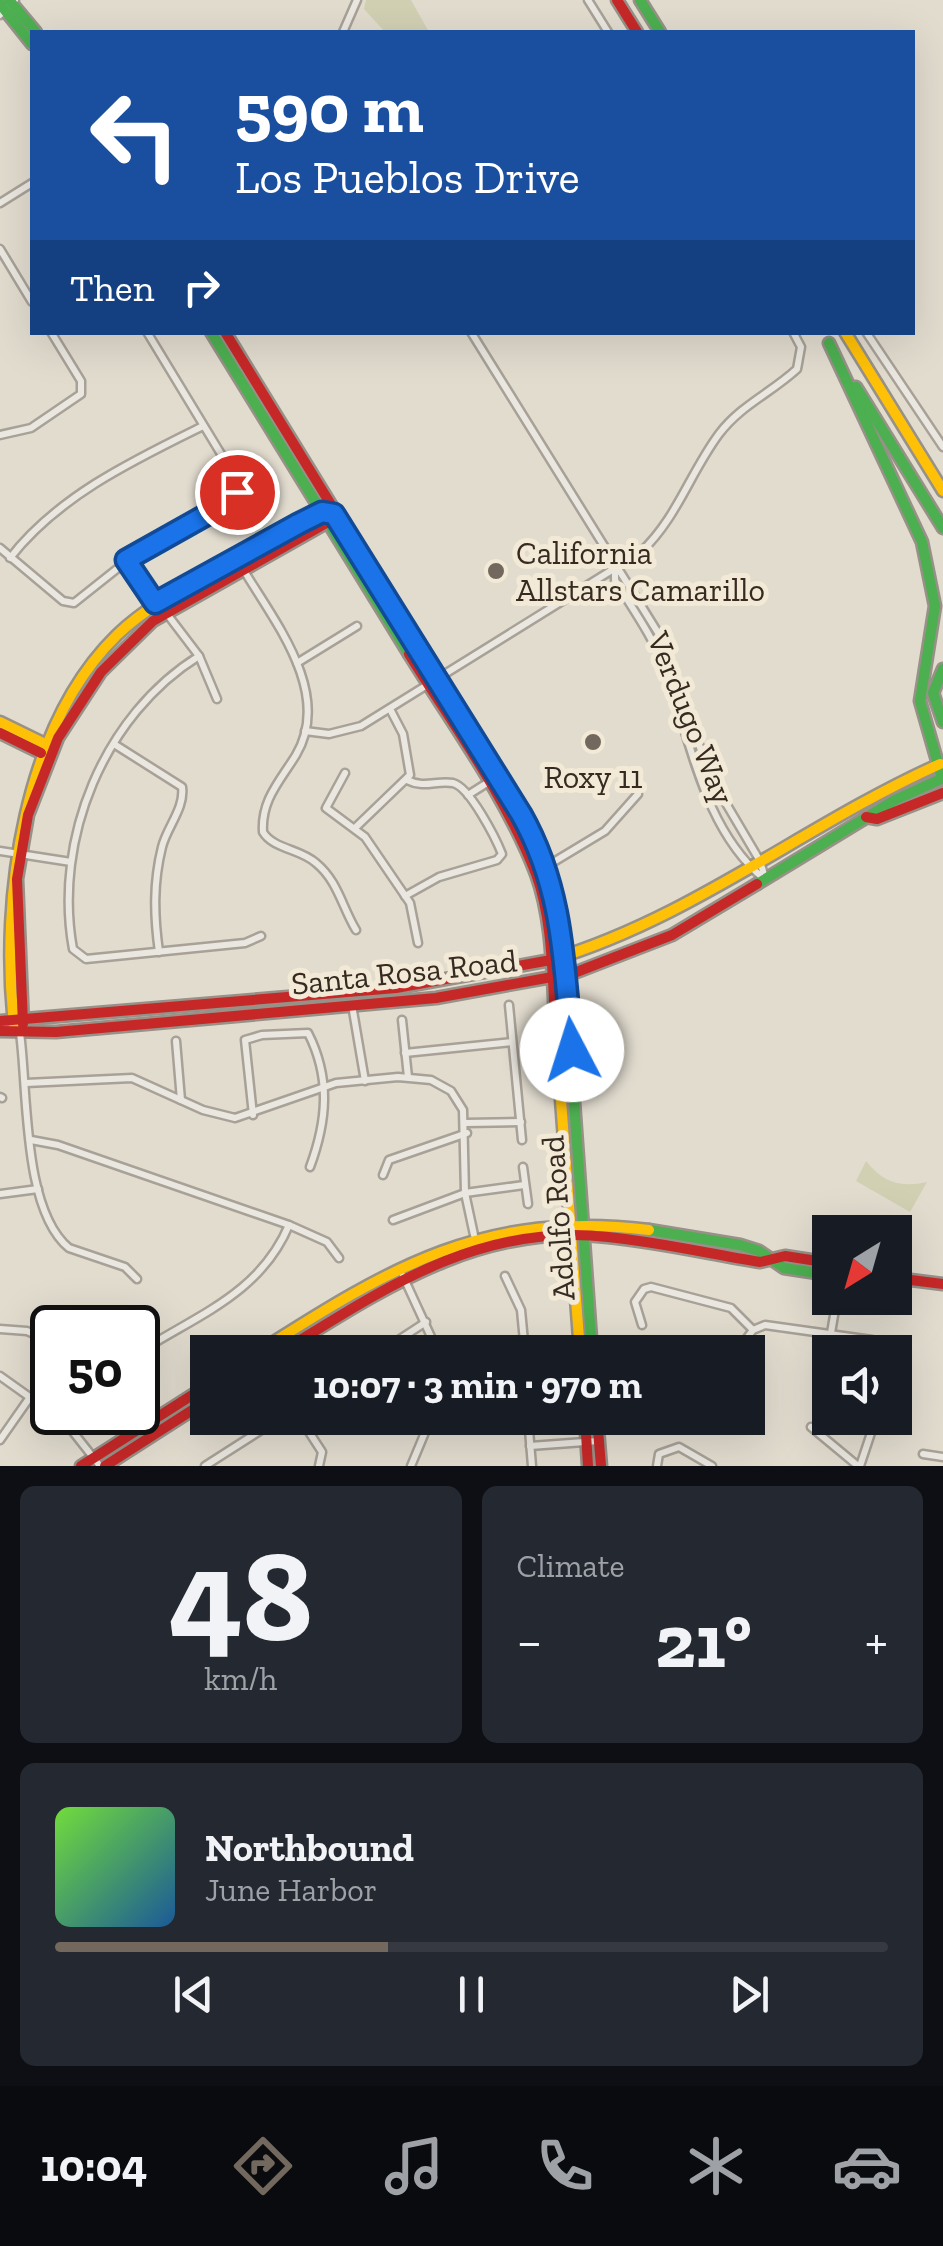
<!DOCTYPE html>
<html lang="en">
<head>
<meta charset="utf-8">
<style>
  body { margin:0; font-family:"Zilla Slab",serif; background:#242831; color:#f1f3f6; height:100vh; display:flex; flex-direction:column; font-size:38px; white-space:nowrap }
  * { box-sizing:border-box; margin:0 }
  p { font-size:32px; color:#9ea1a6 }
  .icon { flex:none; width:55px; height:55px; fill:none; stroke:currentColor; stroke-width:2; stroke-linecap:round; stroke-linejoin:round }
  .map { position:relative; height:1466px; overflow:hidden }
  .panel { display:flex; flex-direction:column; gap:20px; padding:20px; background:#0d0f14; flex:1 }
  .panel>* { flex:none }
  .banner { position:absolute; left:30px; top:30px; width:885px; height:305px; border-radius:0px; box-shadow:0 10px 40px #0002; background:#1a4fa0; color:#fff; overflow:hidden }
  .needle { width:65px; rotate:217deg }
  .controls { position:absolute; left:812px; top:1215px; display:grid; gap:20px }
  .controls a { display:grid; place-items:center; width:100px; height:100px; border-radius:0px; background:#171b24; box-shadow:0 10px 40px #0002; font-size:50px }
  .speed { position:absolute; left:30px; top:1305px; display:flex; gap:20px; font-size:50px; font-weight:700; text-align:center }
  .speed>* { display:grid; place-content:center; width:130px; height:130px; border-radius:50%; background:#171b24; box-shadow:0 10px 40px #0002; line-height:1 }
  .speed .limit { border:5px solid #111; border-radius:15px; background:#fff; color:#111 }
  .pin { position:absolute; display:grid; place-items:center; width:85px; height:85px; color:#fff; margin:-42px; border:5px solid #fff; border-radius:50%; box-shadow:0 2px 10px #0007 }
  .me { position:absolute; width:110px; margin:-55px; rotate:355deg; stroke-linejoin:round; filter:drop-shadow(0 0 8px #0008) }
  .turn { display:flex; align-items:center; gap:35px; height:210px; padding:0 40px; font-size:45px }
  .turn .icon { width:130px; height:130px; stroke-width:2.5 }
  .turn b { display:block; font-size:70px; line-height:85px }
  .then { display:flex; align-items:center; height:95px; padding:0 40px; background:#0003; gap:20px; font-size:38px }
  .big { font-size:75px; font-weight:800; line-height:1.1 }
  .panel .tile { flex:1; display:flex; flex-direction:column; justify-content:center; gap:15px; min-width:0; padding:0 35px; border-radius:15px; background:#242831 }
  .panel .dial { align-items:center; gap:0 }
  .dial b { font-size:130px; line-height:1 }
  .song { display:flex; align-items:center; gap:30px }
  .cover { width:120px; height:120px; border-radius:15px; background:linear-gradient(135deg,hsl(100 70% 55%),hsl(210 70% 35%)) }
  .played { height:10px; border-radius:5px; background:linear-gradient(90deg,#72685e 40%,#363941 40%) }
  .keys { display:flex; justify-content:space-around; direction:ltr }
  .heat { display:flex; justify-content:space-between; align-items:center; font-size:55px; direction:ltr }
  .panel .tiles { flex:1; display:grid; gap:20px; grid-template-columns:1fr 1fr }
  .tile:last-child { grid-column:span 2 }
  .trip { position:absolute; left:190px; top:1335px; width:575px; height:100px; border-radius:0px; background:#171b24; box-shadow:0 10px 40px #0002; font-weight:800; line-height:100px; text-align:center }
  .dock { display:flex; height:160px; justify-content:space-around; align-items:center; background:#090b0e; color:#9ea1a6 }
  .dock .icon { width:70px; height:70px }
  .dock .selected { color:#72685e }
  .dock b { font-size:45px; color:#f1f3f6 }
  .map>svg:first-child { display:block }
</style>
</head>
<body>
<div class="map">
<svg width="943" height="1466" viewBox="0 0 943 1466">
  <rect width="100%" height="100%" fill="#e2dccf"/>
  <g fill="#d1d0b3">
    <path d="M366 0H411L429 32H385L364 9Z"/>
    <path d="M866 1161C883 1182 898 1188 927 1182L910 1212 856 1181Z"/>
  </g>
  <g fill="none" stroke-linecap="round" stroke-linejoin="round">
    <defs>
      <g id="street">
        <path d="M588 0 608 32"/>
        <path d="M0 15 15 0"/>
        <path d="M343 32 357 0"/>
        <path d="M0 203 32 183"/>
        <path d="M0 249 32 302"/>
        <path d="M471 332 660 636 711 778 760 861 765 878"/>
        <path d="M866 332 943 447"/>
        <path d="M0 435 31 428 81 394V381L51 332"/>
        <path d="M0 548 63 601 74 603 147 545 235 497 238 482 147 332"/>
        <path d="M10 558C58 496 134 460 203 426"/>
        <path d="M126 560 199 656 217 699"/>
        <path d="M243 569C274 621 333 693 296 755 280 781 261 800 263 832 273 849 301 849 316 863 338 881 342 907 356 930"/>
        <path d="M615 571V580C632 608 653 637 664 667 691 739 702 827 764 879"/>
        <path d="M199 656C104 715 53 839 73 949L86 959 245 943 261 936"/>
        <path d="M297 663 357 626"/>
        <path d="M305 731 329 734 361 726 641 552C677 518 690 473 719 434 741 405 771 393 797 369L801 347 793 332"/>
        <path d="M114 744 182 787C185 808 167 827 162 847 153 883 154 916 159 952"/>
        <path d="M345 773 326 808 365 837 410 903 418 943"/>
        <path d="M468 795 487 783"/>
        <path d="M355 828 410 775 403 734 390 709"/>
        <path d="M0 851 71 862"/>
        <path d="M547 866 605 831 638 794"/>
        <path d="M405 896 439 877 497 860 502 854C496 839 470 787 453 783 436 780 425 789 407 780"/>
        <path d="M352 1005 365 1081"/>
        <path d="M509 1005 522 1140"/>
        <path d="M402 1020 408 1077"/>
        <path d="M20 1033C28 1090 22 1209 69 1248L125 1267 137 1279"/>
        <path d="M176 1041 181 1100"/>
        <path d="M405 1053 512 1042"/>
        <path d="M26 1083 132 1078 203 1110 235 1118 336 1083 398 1077 431 1080 451 1091 463 1110 465 1193 474 1235"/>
        <path d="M0 1097 2 1098"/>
        <path d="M253 1115 245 1040 262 1035 308 1033C331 1078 327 1121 310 1167"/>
        <path d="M466 1123 521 1122"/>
        <path d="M31 1140 58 1145 289 1225 327 1242 339 1258"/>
        <path d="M523 1167 528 1204"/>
        <path d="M383 1175 389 1160 467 1133"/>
        <path d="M0 1194 38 1189"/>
        <path d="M393 1220 465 1193 524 1185"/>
        <path d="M403 1276 438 1352"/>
        <path d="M505 1276 521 1310 525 1352"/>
        <path d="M642 1325 635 1302 644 1289 651 1287 731 1308 753 1330"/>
        <path d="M0 1329 27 1331 52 1342"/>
        <path d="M831 1333 837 1298"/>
        <path d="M380 1352 426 1322"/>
        <path d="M736 1352 753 1330 765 1325 872 1340 884 1352"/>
        <path d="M138 1353C197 1315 260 1294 289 1225"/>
        <path d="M0 1376 66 1423 100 1466"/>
        <path d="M300 1418 322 1452 319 1466"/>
        <path d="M528 1418 532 1466"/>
        <path d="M811 1427 858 1466"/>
        <path d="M0 1440 28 1400"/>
        <path d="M530 1446 598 1441"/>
        <path d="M923 1454 943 1457"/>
        <path d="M205 1466 280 1418"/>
        <path d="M411 1466 431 1418"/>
        <path d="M657 1466 659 1454 679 1447 712 1466"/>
        <path d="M860 1466 876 1418"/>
      </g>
      <g id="fast">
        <path d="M9 0 36 32"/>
        <path d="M640 0 660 32"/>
        <path d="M0 4 32 44"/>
        <path d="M211 332 409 654"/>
        <path d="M829 343 922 542 935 606 920 701 942 778"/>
        <path d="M856 387 943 528"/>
        <path d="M943 669 933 693 943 722"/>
        <path d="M544 859 561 921 592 1352"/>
        <path d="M757 884 895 800 943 778"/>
        <path d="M649 1230 740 1245 759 1251 784 1268 830 1275"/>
      </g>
      <g id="slow">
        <path d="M845 332 943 491"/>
        <path d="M0 722 45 744"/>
        <path d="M551 960C692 918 806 824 940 764"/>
        <path d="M14 1024C0 898 24 726 117 635 150 603 193 583 232 561 263 544 292 520 327 513"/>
        <path d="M556 1034 580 1352"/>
        <path d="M258 1352C391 1267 485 1210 649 1230"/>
      </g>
      <g id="jam">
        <path d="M617 0 637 32"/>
        <path d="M225 332 521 814 544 859"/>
        <path d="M409 654C453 725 506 796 536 874 554 923 552 982 556 1034"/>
        <path d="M0 733 41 753"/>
        <path d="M866 817 877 819 943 793"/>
        <path d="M0 1021 396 988 551 960"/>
        <path d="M23 1024 17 879 28 815 58 738 101 672 153 621 330 521"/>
        <path d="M0 1031 56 1032 436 998 574 973 672 935 757 884"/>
        <path d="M895 1278 943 1284"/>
        <path d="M281 1352C383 1289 481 1222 608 1237 659 1242 710 1254 760 1262L785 1256 830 1263"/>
        <path d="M585 1418 588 1466"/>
        <path d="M597 1418 601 1466"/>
        <path d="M81 1466 208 1385"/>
        <path d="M105 1466 208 1400"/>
      </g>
    </defs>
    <use href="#street" stroke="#a8a197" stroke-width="11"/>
    <use href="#fast" stroke="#979188" stroke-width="15"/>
    <use href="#slow" stroke="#979188" stroke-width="15"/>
    <use href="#jam" stroke="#979188" stroke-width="15"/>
    <use href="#street" stroke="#eae7e0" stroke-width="6"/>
    <use href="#fast" stroke="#4caf50" stroke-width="10"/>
    <use href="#slow" stroke="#ffc107" stroke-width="10"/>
    <use href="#jam" stroke="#c62828" stroke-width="10"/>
  </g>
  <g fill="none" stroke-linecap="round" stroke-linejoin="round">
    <defs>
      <path id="route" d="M237 492 222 506 126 560 155 603 298 524 322 512 334 514 521 814C564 890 564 966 572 1050"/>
    </defs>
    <use href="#route" stroke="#114b97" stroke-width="25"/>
    <use href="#route" stroke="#1a73e8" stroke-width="18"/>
  </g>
  <g fill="#72685e" stroke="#f2e9d6" stroke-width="4">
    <circle cx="496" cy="571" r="10"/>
    <circle cx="593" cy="742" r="10"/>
  </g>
  <g text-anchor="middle" stroke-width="10" stroke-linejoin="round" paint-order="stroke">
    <g font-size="32" fill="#362a21" stroke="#f2e9d6" text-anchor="start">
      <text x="516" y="564">California<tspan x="516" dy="37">Allstars Camarillo</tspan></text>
      <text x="593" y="788" text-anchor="middle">Roxy 11</text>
    </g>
    <g font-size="32" fill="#362a21" stroke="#f2e9d6">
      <text transform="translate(691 718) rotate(68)" y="11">Verdugo Way</text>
      <text transform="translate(404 972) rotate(-6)" y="11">Santa Rosa Road</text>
      <text transform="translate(558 1218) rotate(-94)" y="11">Adolfo Road</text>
    </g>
  </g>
</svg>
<div class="controls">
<a><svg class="needle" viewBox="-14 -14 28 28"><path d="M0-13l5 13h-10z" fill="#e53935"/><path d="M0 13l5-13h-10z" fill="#9ea1a6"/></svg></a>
<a><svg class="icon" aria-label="sound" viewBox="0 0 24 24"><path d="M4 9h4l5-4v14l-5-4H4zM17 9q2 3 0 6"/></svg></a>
</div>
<div class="speed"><div class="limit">50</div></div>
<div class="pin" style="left:237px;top:492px;background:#d93025"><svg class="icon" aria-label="arrive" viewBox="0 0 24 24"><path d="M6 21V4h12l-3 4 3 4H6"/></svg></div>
<svg class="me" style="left:572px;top:1050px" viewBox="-20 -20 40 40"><circle r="19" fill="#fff"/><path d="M0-13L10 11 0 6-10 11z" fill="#1a73e8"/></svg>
<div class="trip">10:07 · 3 min · 970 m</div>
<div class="banner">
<div class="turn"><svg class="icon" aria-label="left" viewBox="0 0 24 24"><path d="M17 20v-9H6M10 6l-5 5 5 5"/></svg><div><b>590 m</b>Los Pueblos Drive</div></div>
<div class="then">Then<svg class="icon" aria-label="right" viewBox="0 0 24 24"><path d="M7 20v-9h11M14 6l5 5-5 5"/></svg></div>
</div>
</div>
<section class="panel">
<div class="tiles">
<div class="tile dial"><b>48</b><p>km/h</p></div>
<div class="tile"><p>Climate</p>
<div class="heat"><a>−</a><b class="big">21°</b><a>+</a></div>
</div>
<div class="tile">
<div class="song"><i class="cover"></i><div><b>Northbound</b><p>June Harbor</p></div></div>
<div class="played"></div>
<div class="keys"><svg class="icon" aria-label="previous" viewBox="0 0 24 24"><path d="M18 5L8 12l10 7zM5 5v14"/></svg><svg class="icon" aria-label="pause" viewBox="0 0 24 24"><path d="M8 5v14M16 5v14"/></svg><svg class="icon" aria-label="next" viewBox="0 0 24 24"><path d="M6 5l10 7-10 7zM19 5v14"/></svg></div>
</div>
</div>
</section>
<nav class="dock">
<b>10:04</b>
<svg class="icon selected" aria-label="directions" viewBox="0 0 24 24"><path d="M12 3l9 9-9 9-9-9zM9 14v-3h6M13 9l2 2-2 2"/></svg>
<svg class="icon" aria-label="music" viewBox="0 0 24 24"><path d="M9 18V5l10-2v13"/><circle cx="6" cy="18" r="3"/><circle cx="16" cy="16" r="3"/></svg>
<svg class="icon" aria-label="phone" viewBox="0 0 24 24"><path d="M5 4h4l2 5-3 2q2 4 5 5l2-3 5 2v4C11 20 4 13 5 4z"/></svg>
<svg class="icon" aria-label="climate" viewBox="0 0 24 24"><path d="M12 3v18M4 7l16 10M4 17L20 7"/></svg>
<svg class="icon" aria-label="car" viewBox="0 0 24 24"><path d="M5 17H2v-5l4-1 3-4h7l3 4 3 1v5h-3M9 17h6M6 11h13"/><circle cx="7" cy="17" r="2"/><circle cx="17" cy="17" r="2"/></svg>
</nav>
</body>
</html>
